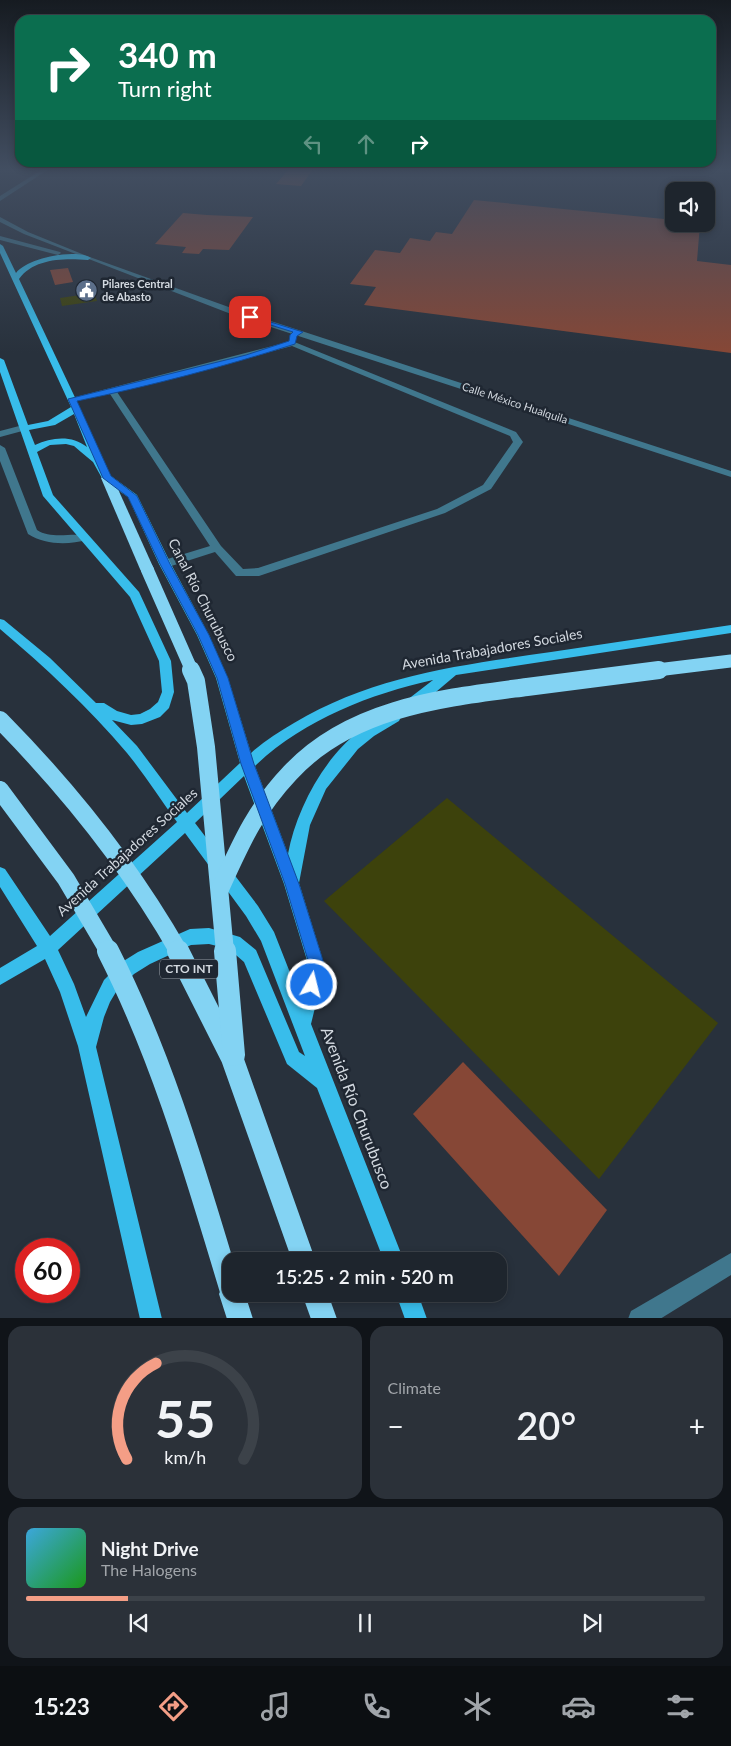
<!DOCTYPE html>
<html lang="en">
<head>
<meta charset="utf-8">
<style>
  body { margin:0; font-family:Lato,sans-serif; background:#2b3139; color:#f1f3f6; height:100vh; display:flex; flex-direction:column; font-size:19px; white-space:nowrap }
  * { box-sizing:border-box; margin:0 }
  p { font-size:16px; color:#a1a5aa }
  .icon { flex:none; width:28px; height:28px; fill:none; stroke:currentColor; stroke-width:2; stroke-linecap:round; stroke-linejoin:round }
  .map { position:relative; height:1318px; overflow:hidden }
  .side { display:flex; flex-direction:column; gap:8px; padding:8px; background:#101419; flex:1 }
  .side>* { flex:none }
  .guide { position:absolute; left:15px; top:15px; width:701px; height:152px; border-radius:15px; box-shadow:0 2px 8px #0003,0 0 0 1px #3c4249; background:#0b6e4f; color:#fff; overflow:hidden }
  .buttons { position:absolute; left:665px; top:182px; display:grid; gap:10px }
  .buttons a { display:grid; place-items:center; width:50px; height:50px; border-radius:10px; background:#1e252d; box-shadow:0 2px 8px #0003,0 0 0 1px #3c4249; font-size:25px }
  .speed { position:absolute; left:15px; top:1238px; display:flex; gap:10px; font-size:25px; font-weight:700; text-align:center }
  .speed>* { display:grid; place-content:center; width:65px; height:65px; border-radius:50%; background:#1e252d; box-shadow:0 2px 8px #0003,0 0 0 1px #3c4249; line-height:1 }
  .speed .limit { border:8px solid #d22; background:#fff; color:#111 }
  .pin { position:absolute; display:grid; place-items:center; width:42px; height:42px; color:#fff; margin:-21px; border-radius:10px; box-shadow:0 2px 8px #0006 }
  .me { position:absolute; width:55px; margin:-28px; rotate:8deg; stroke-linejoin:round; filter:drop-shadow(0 0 4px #0008) }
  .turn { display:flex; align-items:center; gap:18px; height:105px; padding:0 20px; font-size:22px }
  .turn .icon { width:65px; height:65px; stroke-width:2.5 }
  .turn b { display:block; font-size:35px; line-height:42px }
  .lanes { display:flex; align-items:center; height:48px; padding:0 20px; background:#0003; justify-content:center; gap:25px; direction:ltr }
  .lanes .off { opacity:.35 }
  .big { font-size:38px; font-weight:600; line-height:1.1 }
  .side .widget { flex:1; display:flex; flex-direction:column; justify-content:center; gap:8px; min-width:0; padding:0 18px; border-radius:15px; background:#2b3139 }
  .side .dial { align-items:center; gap:0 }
  .dial svg { height:130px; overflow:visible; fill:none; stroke:#3c4249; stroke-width:7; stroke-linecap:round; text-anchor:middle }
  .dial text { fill:#f1f3f6; stroke:none }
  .song { display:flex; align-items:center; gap:15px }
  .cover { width:60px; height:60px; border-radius:8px; background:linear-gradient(135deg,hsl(200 70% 55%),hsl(120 70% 35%)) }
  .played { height:5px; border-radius:2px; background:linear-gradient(90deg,#f49e86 15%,#3c4249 15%) }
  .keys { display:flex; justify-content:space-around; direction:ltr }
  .heat { display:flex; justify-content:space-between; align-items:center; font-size:28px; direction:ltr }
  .side .tiles { flex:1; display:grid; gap:8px; grid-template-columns:1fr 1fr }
  .widget:last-child { grid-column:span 2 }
  .trip { position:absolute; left:222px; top:1252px; width:285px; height:50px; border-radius:15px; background:#1e252d; box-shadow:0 2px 8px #0003,0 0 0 1px #3c4249; font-weight:600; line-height:50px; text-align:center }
  .tab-bar { display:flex; height:80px; justify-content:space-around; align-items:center; background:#0c0f12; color:#a1a5aa }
  .tab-bar .icon { width:35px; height:35px }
  .tab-bar .current { color:#f49e86 }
  .tab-bar b { font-size:22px; color:#f1f3f6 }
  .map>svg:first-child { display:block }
</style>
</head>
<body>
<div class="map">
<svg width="731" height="1319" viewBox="0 0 731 1319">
  <rect width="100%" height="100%" fill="#28313c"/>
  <g fill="#3d420c">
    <path d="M94 293 97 301 62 306 60 298Z"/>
    <path d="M447 798 718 1023 599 1179 324 901Z"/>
  </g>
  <g fill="#864736">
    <path d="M289 169H313L301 186 276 184Z"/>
    <path d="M474 200 674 220V224H700L697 261 731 265V353L364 305 376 287 350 284 375 250 400 253 410 238 430 241 436 232 452 234Z"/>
    <path d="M183 213 207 215 253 217 229 250 203 249 199 254 182 253 186 247 155 244Z"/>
    <path d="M68 268 73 282 55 285 50 270Z"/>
    <path d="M463 1062 607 1210 559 1276 413 1114Z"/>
  </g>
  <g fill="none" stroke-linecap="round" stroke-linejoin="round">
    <g fill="#40778d" fill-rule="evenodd">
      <path d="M43 169H49L0 201V196Z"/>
      <path d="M0 217 28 232 87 256 237 310 731 471V477L231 314 24 234 0 222Z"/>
      <path d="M0 236 60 252 61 253 58 255 0 240Z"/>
      <path d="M292 341 516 432 523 442 491 489 445 513 259 576H236L215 552 165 568 161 567 159 564 161 561 210 546 110 394 72 402 68 399ZM292 346 510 436 513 442 483 485 437 509 258 568 243 569 221 546 117 392Z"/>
      <path d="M23 425 26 426V430L0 437V431Z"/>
      <path d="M0 445 5 448 37 530C53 541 80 530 88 538L87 540C68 545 45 545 28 534L0 461Z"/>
      <path d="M731 1253V1275L660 1319H628L631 1311Z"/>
    </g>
    <g fill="#38bdeb" fill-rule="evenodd">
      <path d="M0 244 3 246 16 273C27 258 76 248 91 258L88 260C65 258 34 258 19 279L80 408 104 464 111 476 137 495 171 564 209 635 228 678 251 753C264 741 279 732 294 723 374 675 461 665 551 652 611 643 671 634 731 625V633L456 675 417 708H407L405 704 407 700 433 680C370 694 303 720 255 766L288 854C298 800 338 730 394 712L399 713 401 717 399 721 374 736 358 749 326 789 310 825 299 883 325 967 311 1024 404 1261H384L317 1088 287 1064 244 962 229 949 209 944 191 945 150 964 134 974 116 992 110 1002 104 1017 96 1047 162 1319H140L78 1046 60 992 45 959 0 985V968L37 946 0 887V867L5 869 50 936 177 822C160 799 145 775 127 753 89 708 45 667 0 629V619L4 620 50 658 96 703H104L117 711 131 715 140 714 150 709 158 702 162 692 159 661 130 597 43 496 0 372V358L4 360 28 425 48 421 71 407 0 253ZM74 414 87 447C72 435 52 437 35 445L29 430 55 425ZM66 444 74 446 81 452 93 462 103 480 128 497 159 564 197 635 216 678 240 763 187 813 137 746 112 720 131 725 142 724 160 717 169 708 174 692 171 661 139 592 53 495 37 452 50 445ZM244 776 284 884 309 967 300 998 274 932 258 906 195 823ZM185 833 246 916 261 941 305 1056 299 1052 256 950 240 937 209 928 190 929 138 952 122 962 104 980 86 1017 74 984 58 950Z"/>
      <path d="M396 1294H418L427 1319H405Z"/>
    </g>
    <g fill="#83d3f3" fill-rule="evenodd">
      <path d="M107 474 113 478 154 569 152 572H142L140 569 101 478Z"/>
      <path d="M231 1281V1294H245L253 1319H227L219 1294 223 1285Z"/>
      <path d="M302 1294H328L337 1319H311Z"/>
    </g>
    <g stroke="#83d3f3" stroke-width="13">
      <path d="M147 569 192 671"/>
      <path d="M649 671 731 661"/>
    </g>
    <g stroke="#83d3f3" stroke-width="18">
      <path d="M191 670 196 681 206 747 225 952"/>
      <path d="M0 720C69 790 130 866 179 952"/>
      <path d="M0 790 66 879 109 952"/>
      <path d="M220 889C241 843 255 810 290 773 351 707 444 698 527 687 571 681 615 676 659 670"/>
    </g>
    <g stroke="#83d3f3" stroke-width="22">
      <path d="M108 951C163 1059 196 1175 231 1291"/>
      <path d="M178 951 232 1058 304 1261"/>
      <path d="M225 951 234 1055"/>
    </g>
  </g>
  <linearGradient id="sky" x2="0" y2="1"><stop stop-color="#161b21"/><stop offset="0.48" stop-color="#424e61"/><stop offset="1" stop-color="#424e61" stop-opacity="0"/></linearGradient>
  <rect width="731" height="353" fill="url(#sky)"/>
  <path fill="#1a73e8" stroke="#114b97" d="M248 315 303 332 297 336 295 344C223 367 150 386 77 401L111 476 137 496 170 564 209 635 228 678 254 764 299 884 325 967 318 991 312 993 307 991 304 985 310 967 285 884 241 764 217 678 198 635 160 564 128 497 103 478 68 399 246 355 289 341 290 335 293 332 248 318Z"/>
  <defs>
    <symbol id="civic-disc" viewBox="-11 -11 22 22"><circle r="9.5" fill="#5c6f8a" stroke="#1f2732"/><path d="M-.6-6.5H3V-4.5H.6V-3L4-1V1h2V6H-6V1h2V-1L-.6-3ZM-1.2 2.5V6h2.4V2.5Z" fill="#fff"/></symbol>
  </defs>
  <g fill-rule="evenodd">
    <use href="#civic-disc" x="74" y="278" width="25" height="25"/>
  </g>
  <g text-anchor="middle" stroke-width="5" stroke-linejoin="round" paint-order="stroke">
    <g font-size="11" font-weight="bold" fill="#d3d9e0" stroke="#1f2732" text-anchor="start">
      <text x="102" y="288">Pilares Central<tspan x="102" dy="13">de Abasto</tspan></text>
    </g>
    <g font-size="11" fill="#d3d9e0" stroke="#1f2732">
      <text transform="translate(515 403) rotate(18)" y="4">Calle México Hualquila</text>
    </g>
    <rect fill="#1f2732" stroke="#9da4ac" stroke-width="1" x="160" y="959.5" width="58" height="19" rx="4"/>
    <g font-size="12" font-weight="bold" fill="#d3d9e0">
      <text x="189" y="973">CTO INT</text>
    </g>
    <g font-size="14" fill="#d3d9e0" stroke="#1f2732">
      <text transform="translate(203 600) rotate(63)" y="5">Canal Río Churubusco</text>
      <text transform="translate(492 649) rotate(-10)" y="5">Avenida Trabajadores Sociales</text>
      <text transform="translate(127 852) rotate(-42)" y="5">Avenida Trabajadores Sociales</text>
    </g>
    <g font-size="16" fill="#d3d9e0" stroke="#1f2732">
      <text transform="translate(357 1108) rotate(69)" y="6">Avenida Río Churubusco</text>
    </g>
  </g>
</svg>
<div class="buttons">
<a><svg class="icon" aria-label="sound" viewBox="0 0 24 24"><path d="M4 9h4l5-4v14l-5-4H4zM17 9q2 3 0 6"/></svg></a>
</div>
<div class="speed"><div class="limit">60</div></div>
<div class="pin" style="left:250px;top:317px;background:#d93025"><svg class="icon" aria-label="arrive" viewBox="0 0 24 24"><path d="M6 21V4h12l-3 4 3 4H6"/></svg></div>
<svg class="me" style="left:312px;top:985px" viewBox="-20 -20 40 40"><circle r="17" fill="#1a73e8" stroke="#fff" stroke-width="3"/><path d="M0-11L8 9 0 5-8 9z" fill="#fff"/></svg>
<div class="trip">15:25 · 2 min · 520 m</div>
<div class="guide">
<div class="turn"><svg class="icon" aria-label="right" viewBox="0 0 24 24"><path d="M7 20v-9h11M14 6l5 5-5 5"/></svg><div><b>340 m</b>Turn right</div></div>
<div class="lanes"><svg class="icon off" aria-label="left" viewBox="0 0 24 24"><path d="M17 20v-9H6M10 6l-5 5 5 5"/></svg><svg class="icon off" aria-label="ahead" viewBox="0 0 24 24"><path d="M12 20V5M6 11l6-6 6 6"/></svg><svg class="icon" aria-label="right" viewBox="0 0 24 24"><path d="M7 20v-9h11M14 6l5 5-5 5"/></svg></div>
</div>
</div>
<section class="side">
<div class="tiles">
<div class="widget dial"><svg viewBox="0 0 100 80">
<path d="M14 69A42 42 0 1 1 86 69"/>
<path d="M14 69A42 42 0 0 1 32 10" stroke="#f49e86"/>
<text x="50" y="56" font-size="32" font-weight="700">55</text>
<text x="50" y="72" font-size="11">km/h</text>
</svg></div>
<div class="widget"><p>Climate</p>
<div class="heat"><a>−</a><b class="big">20°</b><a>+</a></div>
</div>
<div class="widget">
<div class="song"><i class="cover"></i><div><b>Night Drive</b><p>The Halogens</p></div></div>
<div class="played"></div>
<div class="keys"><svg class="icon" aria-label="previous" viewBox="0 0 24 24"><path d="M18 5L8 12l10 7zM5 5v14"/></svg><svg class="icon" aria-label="pause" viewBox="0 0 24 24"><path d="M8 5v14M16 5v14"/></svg><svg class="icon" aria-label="next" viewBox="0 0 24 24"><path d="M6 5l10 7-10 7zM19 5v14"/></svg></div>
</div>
</div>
</section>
<nav class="tab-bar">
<b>15:23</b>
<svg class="icon current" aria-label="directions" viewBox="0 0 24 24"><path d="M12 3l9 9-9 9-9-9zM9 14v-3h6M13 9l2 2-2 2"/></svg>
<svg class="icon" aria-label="music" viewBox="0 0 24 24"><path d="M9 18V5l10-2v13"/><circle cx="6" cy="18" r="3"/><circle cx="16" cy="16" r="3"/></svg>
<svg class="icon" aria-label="phone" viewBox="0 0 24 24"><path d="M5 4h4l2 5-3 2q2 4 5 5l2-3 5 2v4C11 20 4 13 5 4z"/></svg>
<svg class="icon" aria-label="climate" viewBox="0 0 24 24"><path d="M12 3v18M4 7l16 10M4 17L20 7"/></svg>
<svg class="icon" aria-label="car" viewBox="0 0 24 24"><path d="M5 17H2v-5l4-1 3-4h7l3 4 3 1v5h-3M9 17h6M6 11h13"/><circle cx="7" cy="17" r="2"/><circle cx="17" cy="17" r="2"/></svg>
<svg class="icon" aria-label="filters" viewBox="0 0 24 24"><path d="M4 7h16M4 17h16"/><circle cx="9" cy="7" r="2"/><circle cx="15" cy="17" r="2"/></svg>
</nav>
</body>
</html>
